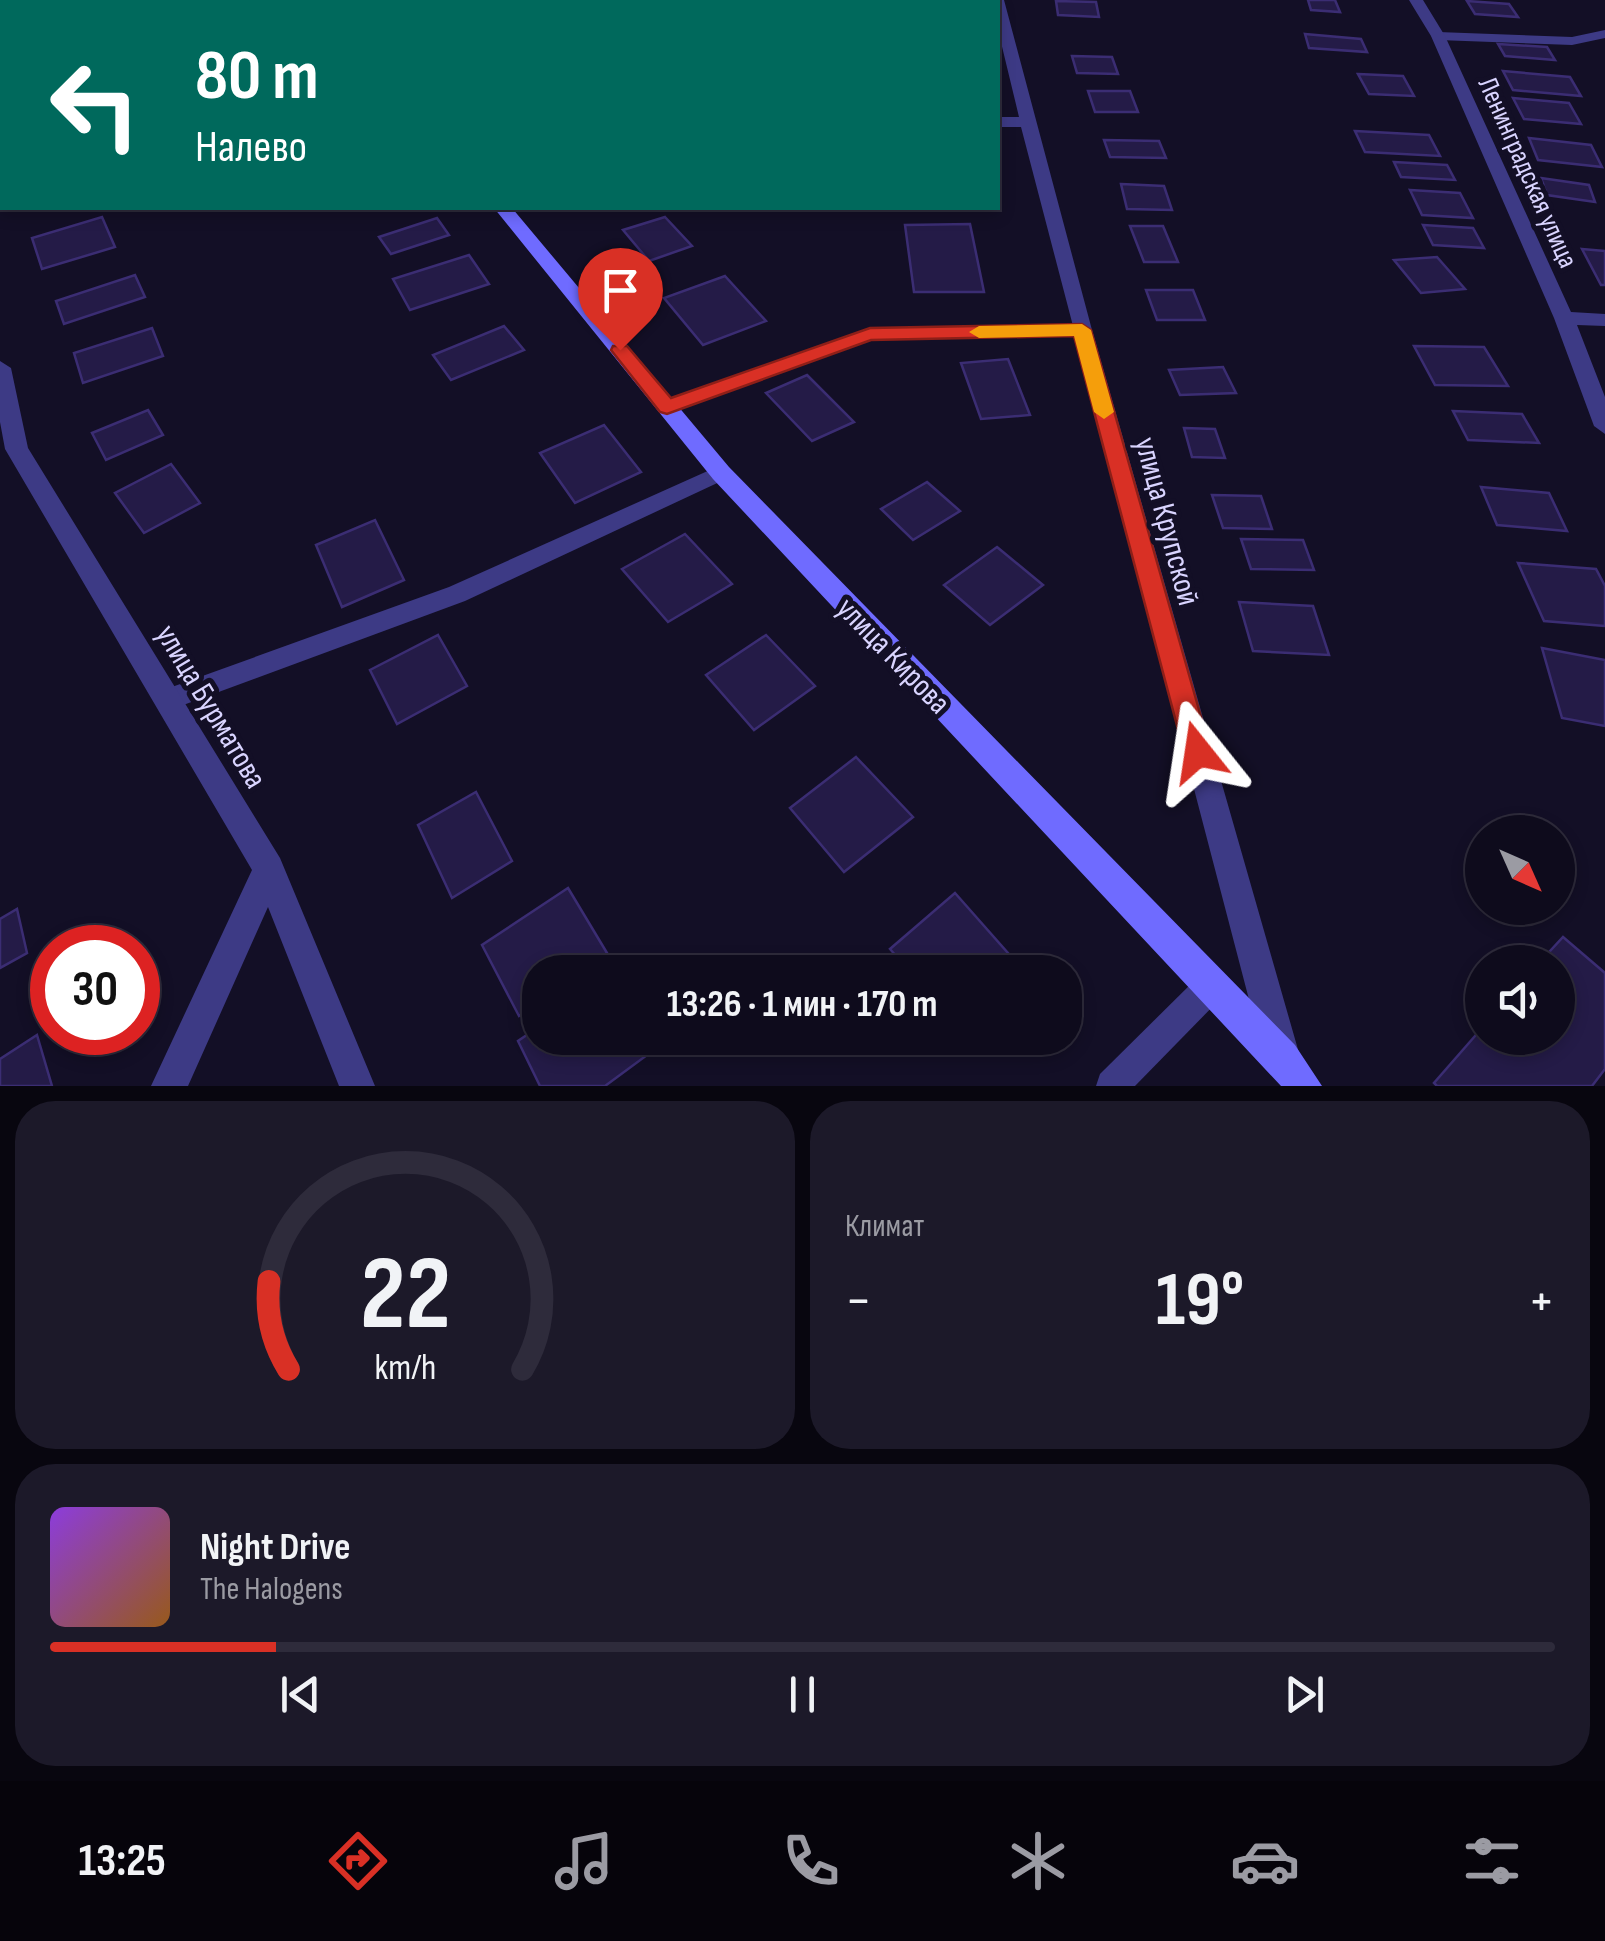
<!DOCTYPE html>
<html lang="ru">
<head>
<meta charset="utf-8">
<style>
  body { margin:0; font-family:"Sofia Sans Condensed",sans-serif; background:#1c1929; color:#f1f3f6; height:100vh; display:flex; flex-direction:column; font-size:38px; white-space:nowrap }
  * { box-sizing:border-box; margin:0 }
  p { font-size:32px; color:#9b9ba3 }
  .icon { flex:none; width:55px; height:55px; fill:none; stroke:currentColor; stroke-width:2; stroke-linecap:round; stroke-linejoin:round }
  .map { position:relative; height:1086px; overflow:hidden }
  .sheet { display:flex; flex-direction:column; gap:15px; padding:15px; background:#08060f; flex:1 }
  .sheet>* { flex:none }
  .banner { position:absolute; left:0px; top:0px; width:1000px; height:210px; box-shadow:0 5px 15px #0003,0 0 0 2px #2e2b3b; background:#00695c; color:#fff; overflow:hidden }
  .needle { width:65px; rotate:135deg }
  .tools { position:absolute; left:1465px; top:815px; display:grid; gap:20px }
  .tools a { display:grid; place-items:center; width:110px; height:110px; border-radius:50%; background:#0e0b1c; box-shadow:0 5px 15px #0003,0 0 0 2px #2e2b3b; font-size:50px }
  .speed { position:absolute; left:30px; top:925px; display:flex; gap:20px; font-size:50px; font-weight:700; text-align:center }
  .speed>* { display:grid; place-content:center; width:130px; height:130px; border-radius:50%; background:#0e0b1c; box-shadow:0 5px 15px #0003,0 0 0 2px #2e2b3b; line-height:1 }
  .speed .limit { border:15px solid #d22; background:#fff; color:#111 }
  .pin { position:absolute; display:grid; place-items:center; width:85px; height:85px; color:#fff; margin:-102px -42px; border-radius:50% 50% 50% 0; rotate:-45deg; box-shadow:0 0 10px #0007 }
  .pin .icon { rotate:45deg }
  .me { position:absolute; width:110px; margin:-55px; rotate:345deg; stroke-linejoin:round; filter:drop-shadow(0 0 8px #0008) }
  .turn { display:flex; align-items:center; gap:35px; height:210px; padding:0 30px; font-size:45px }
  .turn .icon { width:130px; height:130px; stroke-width:2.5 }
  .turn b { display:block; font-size:70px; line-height:85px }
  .big { font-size:75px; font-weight:700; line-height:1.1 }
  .sheet .tile { flex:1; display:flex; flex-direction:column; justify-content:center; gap:15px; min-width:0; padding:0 35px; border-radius:40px; background:#1c1929 }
  .sheet .dial { align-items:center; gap:0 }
  .dial svg { height:260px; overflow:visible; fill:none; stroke:#2e2b3b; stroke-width:7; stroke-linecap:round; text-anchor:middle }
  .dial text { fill:#f1f3f6; stroke:none }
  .song { display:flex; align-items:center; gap:30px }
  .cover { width:120px; height:120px; border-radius:15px; background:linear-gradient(135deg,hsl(270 70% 55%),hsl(30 70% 35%)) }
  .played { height:10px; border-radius:5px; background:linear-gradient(90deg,#d93025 15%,#2e2b3b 15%) }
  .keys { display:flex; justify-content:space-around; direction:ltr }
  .heat { display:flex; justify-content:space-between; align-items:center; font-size:55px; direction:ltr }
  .sheet .tiles { flex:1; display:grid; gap:15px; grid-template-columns:1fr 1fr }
  .tile:last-child { grid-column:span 2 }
  .trip { position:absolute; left:522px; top:955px; width:560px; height:100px; border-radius:40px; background:#0e0b1c; box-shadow:0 5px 15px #0003,0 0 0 2px #2e2b3b; font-weight:700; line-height:100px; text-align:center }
  .dock { display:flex; height:160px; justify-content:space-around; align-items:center; background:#06040b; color:#9b9ba3 }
  .dock .icon { width:70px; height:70px }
  .dock .active { color:#d93025 }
  .dock b { font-size:45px; color:#f1f3f6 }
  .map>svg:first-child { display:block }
</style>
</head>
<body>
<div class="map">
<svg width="1605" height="1086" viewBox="0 0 1605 1086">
  <rect width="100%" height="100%" fill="#130f26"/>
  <g fill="#241b47" stroke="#3b2d73" stroke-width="2.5">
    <path d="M1308 0H1335L1340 12 1311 10Z"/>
    <path d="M1056 1 1096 2 1099 17 1058 15Z"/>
    <path d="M1467 1 1509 4 1518 17 1475 14Z"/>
    <path d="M1305 34 1361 39 1367 52 1309 48Z"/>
    <path d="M1498 44 1547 47 1555 60 1505 56Z"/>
    <path d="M1072 56 1112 57 1118 74 1077 73Z"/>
    <path d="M1503 71 1570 77 1581 96 1513 90Z"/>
    <path d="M1358 74 1403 76 1414 96 1369 94Z"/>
    <path d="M1088 91H1130L1138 112H1095Z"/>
    <path d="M1513 98 1569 103 1581 124 1524 119Z"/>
    <path d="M1355 131 1429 135 1440 156 1365 152Z"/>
    <path d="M1529 138 1591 145 1602 167 1538 160Z"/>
    <path d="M1104 140 1159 141 1166 158 1110 157Z"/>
    <path d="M1394 162 1447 165 1455 180 1401 177Z"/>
    <path d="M1541 178 1589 185 1595 202 1547 195Z"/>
    <path d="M1121 184 1164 186 1172 210 1127 209Z"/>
    <path d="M1410 190 1460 193 1473 218 1422 215Z"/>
    <path d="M102 217 115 247 42 269 32 238Z"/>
    <path d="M665 217 692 246 649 261 623 230Z"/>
    <path d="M437 218 449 235 391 254 379 237Z"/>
    <path d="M970 224 984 292H914L905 225Z"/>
    <path d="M1423 225 1473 228 1484 248 1433 245Z"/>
    <path d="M1130 226H1163L1178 262H1144Z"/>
    <path d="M1582 249 1605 251V285H1601Z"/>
    <path d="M469 255 489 284 410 310 393 279Z"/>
    <path d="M1437 257 1465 289 1421 293 1394 260Z"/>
    <path d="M135 275 145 297 64 324 56 301Z"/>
    <path d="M725 276 766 321 703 345 664 298Z"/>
    <path d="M1146 290H1193L1205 320H1157Z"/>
    <path d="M504 326 524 350 451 380 433 355Z"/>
    <path d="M152 328 163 356 83 383 74 353Z"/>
    <path d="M1414 346 1484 347 1508 386 1435 385Z"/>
    <path d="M1008 359 1030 415 981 419 961 363Z"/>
    <path d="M1223 367 1236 393 1180 395 1169 370Z"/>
    <path d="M807 375 854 422 812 441 766 393Z"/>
    <path d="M148 410 163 435 106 460 92 433Z"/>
    <path d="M1453 411 1522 414 1539 443 1468 440Z"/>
    <path d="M604 425 641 472 575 503 540 453Z"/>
    <path d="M1184 428 1215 429 1225 458 1192 457Z"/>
    <path d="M171 464 200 503 144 533 115 493Z"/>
    <path d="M927 482 960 511 913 540 881 509Z"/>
    <path d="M1481 487 1549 493 1567 531 1497 525Z"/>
    <path d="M1212 495 1261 496 1272 529 1223 528Z"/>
    <path d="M375 520 404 580 342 607 316 545Z"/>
    <path d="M685 534 732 584 668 622 622 569Z"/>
    <path d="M1241 539 1303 540 1314 570 1251 569Z"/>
    <path d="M997 547 1043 585 990 625 944 585Z"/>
    <path d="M1518 563 1596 569 1605 586V626L1544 621Z"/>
    <path d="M1239 602 1313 606 1329 655 1253 651Z"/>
    <path d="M438 635 467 686 397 724 370 670Z"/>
    <path d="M766 635 815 686 754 730 706 675Z"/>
    <path d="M1542 648 1605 660V726L1562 718Z"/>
    <path d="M856 757 913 817 844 872 790 808Z"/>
    <path d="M476 792 512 861 452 898 418 825Z"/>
    <path d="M568 888 607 953 580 972H540V1001L519 1016 482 945Z"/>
    <path d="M955 893 1022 969 1018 972H910L890 949Z"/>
    <path d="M17 909 27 953 0 968V919Z"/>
    <path d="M1563 937 1605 973V1069L1592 1086H1437L1434 1083 1482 1028V1038H1558V962H1540Z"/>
    <path d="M540 1026V1038H653L658 1047 605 1086H540L518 1041Z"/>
    <path d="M37 1035 52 1086H0V1059Z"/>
  </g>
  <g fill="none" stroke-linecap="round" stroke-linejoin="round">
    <g fill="#3d3a85" fill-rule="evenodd">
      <path d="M1605 30V38L1572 45 1438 40 1431 36 1438 32 1572 37Z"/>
      <path d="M1082 324 1091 330 1089 334 871 340 674 412H660L657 407 660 402 869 328Z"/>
      <path d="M721 465 732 473 728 478 465 601 167 711 158 708 154 700 158 692 449 587Z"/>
      <path d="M1211 971 1222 975 1226 986 1222 997 1135 1086H1096L1100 1074 1200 975Z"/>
    </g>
    <g fill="#3d3a85" fill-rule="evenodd">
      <path d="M673 0H688L689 2H675Z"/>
      <path d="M990 0H1004L1092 330 1299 1053 1294 1066 1281 1071 1268 1066 1263 1053 1021 127H998V117H1019L998 30V2Z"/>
      <path d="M1409 0H1423L1445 36 1571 312 1605 314V326L1577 325 1605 397V434L1594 426 1554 318 1431 36Z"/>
      <rect x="0" y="38" width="2" height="8"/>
      <path d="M0 361 11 368 28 448 280 858 375 1086H339L268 907 188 1086H151L252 870 5 449 0 422Z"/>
    </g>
    <g fill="#6f6bff" fill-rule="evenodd">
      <path d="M325 0H340L341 2H327Z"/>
      <path d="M494 208H512L729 467 1295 1045 1322 1086H1281L713 479Z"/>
    </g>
  </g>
  <path fill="#d93025" stroke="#8d1f18" stroke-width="2.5" d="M1082 324 1091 330 1211 752 1207 760 1198 764 1188 760 1184 752 1074 336 871 340 667 414 660 412 611 350 613 346H627L671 398 870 328Z"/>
  <path fill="#f59e0b" d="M1082 324 1091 330 1114 412 1104 419 1094 412 1074 336 979 338 969 332 979 326Z"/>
  <g text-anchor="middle" stroke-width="10" stroke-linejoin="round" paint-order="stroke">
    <g font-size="28" fill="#d9d4ff" stroke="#130f26">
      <text transform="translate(1529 172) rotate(66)" y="10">Ленинградская улица</text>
    </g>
    <g font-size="32" fill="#d9d4ff" stroke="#130f26">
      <text transform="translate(1168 521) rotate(75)" y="11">улица Крупской</text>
      <text transform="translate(894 655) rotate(46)" y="11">улица Кирова</text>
      <text transform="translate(212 706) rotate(59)" y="11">улица Бурматова</text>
    </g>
  </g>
</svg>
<div class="tools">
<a><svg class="needle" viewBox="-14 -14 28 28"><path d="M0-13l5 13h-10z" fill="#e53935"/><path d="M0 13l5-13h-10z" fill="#9b9ba3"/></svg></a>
<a><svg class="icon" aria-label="sound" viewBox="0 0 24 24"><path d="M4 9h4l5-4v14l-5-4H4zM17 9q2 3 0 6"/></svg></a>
</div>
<div class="speed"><div class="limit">30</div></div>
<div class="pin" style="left:620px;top:350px;background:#d93025"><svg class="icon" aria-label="arrive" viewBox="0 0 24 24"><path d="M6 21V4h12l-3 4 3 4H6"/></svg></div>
<svg class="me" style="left:1198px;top:752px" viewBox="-20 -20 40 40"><path d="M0-17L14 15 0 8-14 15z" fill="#d93025" stroke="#fff" stroke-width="4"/></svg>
<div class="trip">13:26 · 1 мин · 170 m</div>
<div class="banner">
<div class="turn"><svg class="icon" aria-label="left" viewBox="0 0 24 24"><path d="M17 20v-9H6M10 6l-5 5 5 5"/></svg><div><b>80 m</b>Налево</div></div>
</div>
</div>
<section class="sheet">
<div class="tiles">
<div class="tile dial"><svg viewBox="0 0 100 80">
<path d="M14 69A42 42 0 1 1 86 69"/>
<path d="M14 69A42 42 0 0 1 8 42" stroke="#d93025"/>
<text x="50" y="56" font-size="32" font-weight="700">22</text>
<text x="50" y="72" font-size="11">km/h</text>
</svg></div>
<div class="tile"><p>Климат</p>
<div class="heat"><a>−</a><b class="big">19°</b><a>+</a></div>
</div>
<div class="tile">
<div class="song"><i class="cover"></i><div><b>Night Drive</b><p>The Halogens</p></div></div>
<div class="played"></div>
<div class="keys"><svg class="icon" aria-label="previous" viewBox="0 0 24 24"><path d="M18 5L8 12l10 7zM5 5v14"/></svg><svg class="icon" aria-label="pause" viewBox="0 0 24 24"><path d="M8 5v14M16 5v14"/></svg><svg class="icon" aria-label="next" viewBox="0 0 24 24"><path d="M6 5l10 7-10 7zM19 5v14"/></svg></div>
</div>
</div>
</section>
<nav class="dock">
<b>13:25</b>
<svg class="icon active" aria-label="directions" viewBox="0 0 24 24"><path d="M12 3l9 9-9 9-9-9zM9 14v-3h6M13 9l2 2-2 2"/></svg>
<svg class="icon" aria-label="music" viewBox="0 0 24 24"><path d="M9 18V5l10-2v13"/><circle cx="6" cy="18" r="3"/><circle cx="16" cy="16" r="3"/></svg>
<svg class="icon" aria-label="phone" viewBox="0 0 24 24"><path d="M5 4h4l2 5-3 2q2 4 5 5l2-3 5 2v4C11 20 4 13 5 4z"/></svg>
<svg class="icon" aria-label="climate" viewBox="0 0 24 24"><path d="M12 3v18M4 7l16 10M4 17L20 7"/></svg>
<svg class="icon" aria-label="car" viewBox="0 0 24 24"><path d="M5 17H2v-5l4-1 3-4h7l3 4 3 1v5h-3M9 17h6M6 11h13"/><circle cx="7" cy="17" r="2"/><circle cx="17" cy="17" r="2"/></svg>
<svg class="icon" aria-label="filters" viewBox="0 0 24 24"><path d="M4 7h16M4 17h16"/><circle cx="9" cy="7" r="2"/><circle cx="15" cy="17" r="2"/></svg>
</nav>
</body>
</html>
